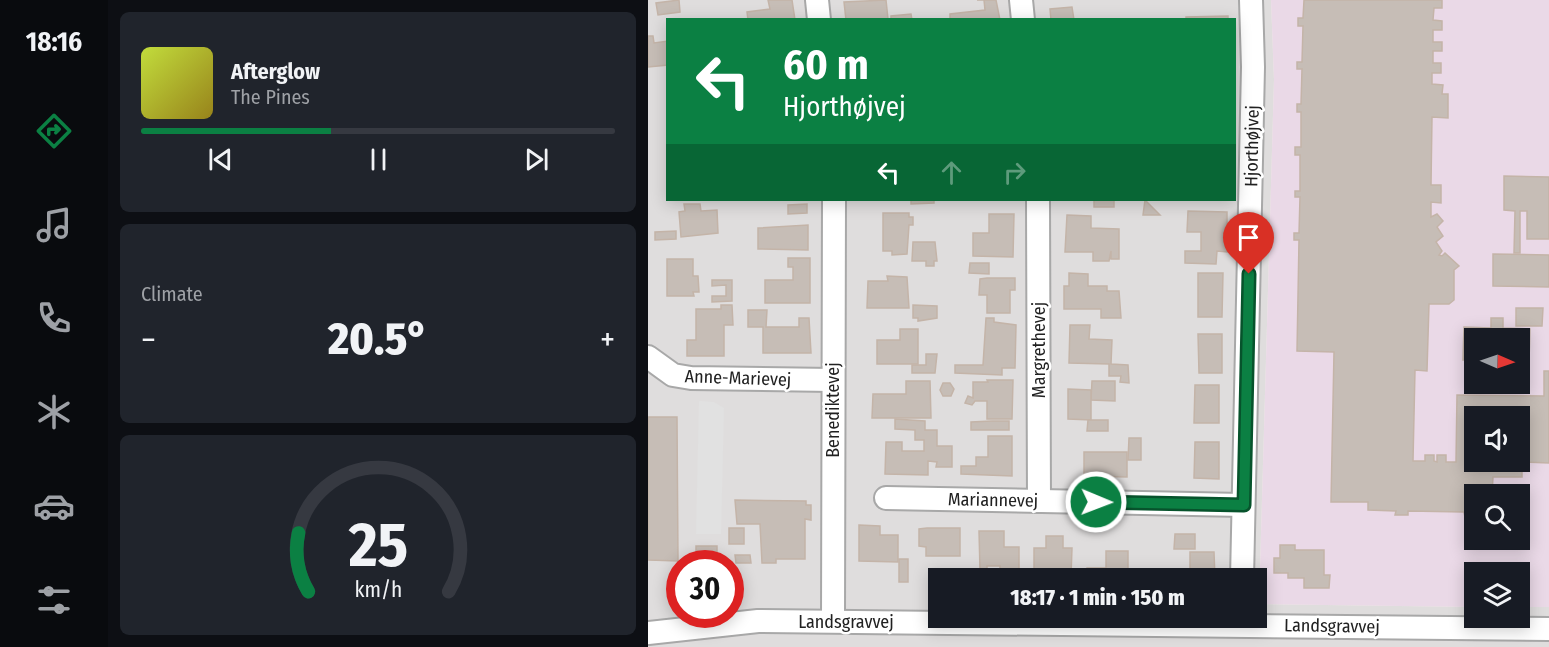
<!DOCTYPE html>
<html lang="en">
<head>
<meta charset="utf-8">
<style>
  body { margin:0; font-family:"Fira Sans Condensed",sans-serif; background:#20242c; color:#f1f3f6; height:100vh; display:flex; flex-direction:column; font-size:22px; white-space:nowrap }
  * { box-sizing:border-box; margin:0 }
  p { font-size:20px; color:#9ea1a6 }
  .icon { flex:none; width:33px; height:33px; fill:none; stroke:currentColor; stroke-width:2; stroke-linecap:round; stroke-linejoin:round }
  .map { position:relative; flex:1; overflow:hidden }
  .panel { display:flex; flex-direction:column; gap:12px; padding:12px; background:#0d0f14; width:540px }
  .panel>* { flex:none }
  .guide { position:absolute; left:18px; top:18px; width:570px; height:183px; border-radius:0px; box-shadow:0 3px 15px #0003; background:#0b8043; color:#fff; overflow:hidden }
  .needle { width:39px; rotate:92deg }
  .fabs { position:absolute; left:816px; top:328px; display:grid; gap:12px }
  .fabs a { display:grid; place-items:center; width:66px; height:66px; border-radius:0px; background:#171b24; box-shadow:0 3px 15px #0003; font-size:30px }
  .speed { position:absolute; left:18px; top:550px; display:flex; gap:12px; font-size:30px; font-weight:700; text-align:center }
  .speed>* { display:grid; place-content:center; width:78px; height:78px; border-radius:50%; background:#171b24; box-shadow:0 3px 15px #0003; line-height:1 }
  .speed .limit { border:9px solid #d22; background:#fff; color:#111 }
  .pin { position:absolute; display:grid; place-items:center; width:51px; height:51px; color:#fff; margin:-62px -26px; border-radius:50% 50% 50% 0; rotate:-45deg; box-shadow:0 0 6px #0007 }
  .pin .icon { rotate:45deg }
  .me { position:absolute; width:66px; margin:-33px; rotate:91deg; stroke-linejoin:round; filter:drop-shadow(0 0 4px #0008) }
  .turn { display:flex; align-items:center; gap:21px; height:126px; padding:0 18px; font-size:27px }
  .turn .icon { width:78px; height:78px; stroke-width:2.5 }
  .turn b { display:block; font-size:42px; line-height:51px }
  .lanes { display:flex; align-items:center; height:57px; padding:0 18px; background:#0003; justify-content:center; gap:30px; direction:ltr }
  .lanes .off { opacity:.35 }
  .big { font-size:45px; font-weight:800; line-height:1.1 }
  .panel .tile { flex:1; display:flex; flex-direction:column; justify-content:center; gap:9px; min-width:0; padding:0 21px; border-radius:9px; background:#20242c }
  .panel .dial { align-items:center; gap:0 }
  .dial svg { height:156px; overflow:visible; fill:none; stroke:#363941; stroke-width:7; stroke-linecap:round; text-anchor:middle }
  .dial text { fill:#f1f3f6; stroke:none }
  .song { display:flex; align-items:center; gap:18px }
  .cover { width:72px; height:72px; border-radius:9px; background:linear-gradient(135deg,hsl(70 70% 55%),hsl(50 70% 35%)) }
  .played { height:6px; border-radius:3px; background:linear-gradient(90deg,#0b8043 40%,#363941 40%) }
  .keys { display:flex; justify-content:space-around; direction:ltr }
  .heat { display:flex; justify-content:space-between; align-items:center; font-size:33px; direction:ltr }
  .trip { position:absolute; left:280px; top:568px; width:339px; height:60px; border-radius:0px; background:#171b24; box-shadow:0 3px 15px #0003; font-weight:800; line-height:60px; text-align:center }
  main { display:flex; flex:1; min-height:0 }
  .tab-bar { display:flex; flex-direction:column; width:108px; justify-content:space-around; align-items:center; background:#090b0e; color:#9ea1a6 }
  .tab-bar .icon { width:42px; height:42px }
  .tab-bar .on { color:#0b8043 }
  .tab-bar b { font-size:27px; color:#f1f3f6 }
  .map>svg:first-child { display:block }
</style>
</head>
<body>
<main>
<nav class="tab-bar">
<b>18:16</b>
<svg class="icon on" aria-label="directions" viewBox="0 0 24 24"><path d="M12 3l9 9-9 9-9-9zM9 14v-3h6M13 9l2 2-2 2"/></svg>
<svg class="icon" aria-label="music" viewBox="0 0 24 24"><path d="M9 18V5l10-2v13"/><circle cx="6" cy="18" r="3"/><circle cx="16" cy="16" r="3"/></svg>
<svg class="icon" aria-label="phone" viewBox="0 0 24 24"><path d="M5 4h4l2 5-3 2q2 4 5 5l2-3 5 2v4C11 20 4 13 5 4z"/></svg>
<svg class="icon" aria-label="climate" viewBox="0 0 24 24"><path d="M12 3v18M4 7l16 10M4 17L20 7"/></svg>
<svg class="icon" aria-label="car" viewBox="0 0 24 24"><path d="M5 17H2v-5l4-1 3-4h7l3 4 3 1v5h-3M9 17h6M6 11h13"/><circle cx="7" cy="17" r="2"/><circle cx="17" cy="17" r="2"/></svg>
<svg class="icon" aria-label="filters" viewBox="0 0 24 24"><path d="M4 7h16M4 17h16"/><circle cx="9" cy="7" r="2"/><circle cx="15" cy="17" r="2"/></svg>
</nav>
<section class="panel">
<div class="tile">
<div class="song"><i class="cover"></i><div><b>Afterglow</b><p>The Pines</p></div></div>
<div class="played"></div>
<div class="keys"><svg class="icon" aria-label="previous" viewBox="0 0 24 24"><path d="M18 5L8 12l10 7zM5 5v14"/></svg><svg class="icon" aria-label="pause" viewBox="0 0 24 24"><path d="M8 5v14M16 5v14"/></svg><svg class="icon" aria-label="next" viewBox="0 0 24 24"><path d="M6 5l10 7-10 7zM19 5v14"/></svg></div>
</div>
<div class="tile"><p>Climate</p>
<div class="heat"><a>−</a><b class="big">20.5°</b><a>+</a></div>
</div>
<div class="tile dial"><svg viewBox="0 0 100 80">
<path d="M14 69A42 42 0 1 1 86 69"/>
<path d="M14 69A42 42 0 0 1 9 39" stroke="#0b8043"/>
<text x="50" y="56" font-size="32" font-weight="700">25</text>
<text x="50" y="72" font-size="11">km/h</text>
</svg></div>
</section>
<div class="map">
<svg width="901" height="647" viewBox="0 0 901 647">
  <rect width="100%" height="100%" fill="#f1eee7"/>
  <path fill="#dfdddd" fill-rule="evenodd" d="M0 0H623L626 80 611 604 826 607V618H872V607H901V647H0ZM20 20H586V200H20ZM32 564H82V615H32ZM291 579H609V618H291Z"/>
  <path fill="#ead9e7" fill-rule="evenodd" d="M623 0H901V607H872V573H826V607L611 604 626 80ZM826 339H872V384H826ZM826 417H872V462H826ZM826 495H872V540H826Z"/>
  <path fill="#e1e1e1" d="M51 401 66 402 76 408 73 534H48Z"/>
  <g fill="#c6bdb6" stroke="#c4b4a8" stroke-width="1.5" fill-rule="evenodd">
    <path d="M31 0 32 12 10 15 8 3Z"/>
    <path d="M120 0H144L147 20H100L99 12 122 9Z"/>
    <path d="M238 0 240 19 198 20 196 2Z"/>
    <path d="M329 0H348L352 20H302V14L337 10 336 0Z"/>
    <path d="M656 0H794V8H786L785 20 794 21V30H785V42H794V51H785V63H793V73H784V84L795 85 794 94H800V118L784 117 783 185H793V203L783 202V217L789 214 795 221 789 227 795 236 788 242 794 251 791 255 794 256 797 253 811 266 806 270V300L801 304H781L779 371 767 370 765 461H777V455H786V461L789 462V455H798V462H808L809 395 896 396V371H901V463L874 462V477H845L844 495H826V517H817L816 512 760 511V515H747L748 511 720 510V502H683L686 352 649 351 651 240H646V233H651L652 197H647V191H652V155H647V147H653V112H649V104H653L654 69H649V62H654L655 26H650V18H655ZM826 417H872V462H826Z"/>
    <path d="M424 7 426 20H403L402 9Z"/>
    <path d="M263 14 264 20H243V16Z"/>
    <path d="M580 16V20H538V17Z"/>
    <path d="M0 36H5L6 43 20 41V65L0 67Z"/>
    <path d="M856 176 901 177V239H879V211H872V253H866L867 211 856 210Z"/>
    <path d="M263 200H286V203L263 204Z"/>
    <rect x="446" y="200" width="20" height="7"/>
    <path d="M497 200 512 215H495Z"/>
    <path d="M36 204H52L53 211 69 210 70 233 33 237 31 212 37 211Z"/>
    <path d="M159 204V213L140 214V205Z"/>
    <path d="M540 211 579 212V252L569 251 568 264 537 263V251H553V232H539Z"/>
    <path d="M235 213H261V217H265V225H261L259 254 244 255V251H235Z"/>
    <path d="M341 214H366L365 257 325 256V233H341Z"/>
    <path d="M419 215 443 216V228L471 229V259H463V251L461 261H445V252H417Z"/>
    <path d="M160 225V250L110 249V228Z"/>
    <path d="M28 231V239L7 240V232Z"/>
    <path d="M265 242H287L289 261H286V266H278V261H264Z"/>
    <path d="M845 254 901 255V287L845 286Z"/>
    <path d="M140 258H162V303H117V280H145V267H140Z"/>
    <path d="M19 259H45V276H50L51 292H45L46 296H19Z"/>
    <path d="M322 263H341V274L321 273Z"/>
    <path d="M421 273 440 274V286H459V291H471L473 318H453V309H416V286H421Z"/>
    <path d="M550 273H575L574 317H550Z"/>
    <path d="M239 276 259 277 261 308H219L220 281H240Z"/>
    <path d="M339 278H367V290H362V313H339V295H331L332 279Z"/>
    <path d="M64 280H84V301L64 302V296H78V285L64 286Z"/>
    <path d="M73 305H84L85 325H76V356H39V340H48V309H73Z"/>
    <path d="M265 305 289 306V318L270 321V318H265Z"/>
    <path d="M868 308H895L894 326H868Z"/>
    <path d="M100 310H119L118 327H151V318H161L163 353H115V327H100Z"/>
    <path d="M338 318H346V322L368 325 367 368H354V375L307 373V365H335Z"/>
    <path d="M843 318H855V328L882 329 881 361H872V339H826V360H815L816 327 843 328Z"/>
    <path d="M422 325H442L441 339 464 340 463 364 480 365 481 383 472 382 473 376H461V364L421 363Z"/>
    <path d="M252 329H270V364H229V340H252Z"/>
    <path d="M550 334H574V373H551Z"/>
    <path d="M278 354H289L287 373H264V365H278Z"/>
    <path d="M339 380H365L364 419H339V401H327L324 405 317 403 320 396 325 398V382H340Z"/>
    <path d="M258 381H282L283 418H224L225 394H258Z"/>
    <path d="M444 381H467V401L443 400Z"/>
    <path d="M295 383H302L306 389 303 396H295L292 390Z"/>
    <path d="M547 385H571V423H546Z"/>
    <path d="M420 389 443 390V420L420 419Z"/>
    <path d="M0 417H29L30 561 0 560Z"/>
    <path d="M247 419 277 421V430H289V446H304V467H288L289 462 280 461V475L237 474 238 442H254V451H276V440H267V430L247 429Z"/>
    <path d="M440 420H460V431H439Z"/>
    <path d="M344 421H361V430H323V422Z"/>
    <path d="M340 436H364V476L313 474V466H328V457H340Z"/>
    <path d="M481 438H493V460H480Z"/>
    <path d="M547 442H571V479L546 478Z"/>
    <path d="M436 452H479V477L436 476Z"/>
    <path d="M87 500 158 501V505H163V520L157 519V559H128V563H114L112 524H89Z"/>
    <path d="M211 525 232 526V535H250V562L211 561Z"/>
    <rect x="81" y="528" width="15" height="16"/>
    <path d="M279 528H312V556H278V547L271 546V529Z"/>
    <path d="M331 531H356V547H371V571H352V566H339V570H332Z"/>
    <path d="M527 534H547V549H526Z"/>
    <path d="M398 536H415V548H424L423 576 386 575V548H398Z"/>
    <path d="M632 545H647V550H676V575H682L681 588H656V578H640V573H626V558H632Z"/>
    <rect x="48" y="546" width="21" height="9"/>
    <path d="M458 551H480V579H438L439 568H458Z"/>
    <path d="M542 552H566L567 579H542Z"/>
    <path d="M87 555H102L103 563H88Z"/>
    <rect x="251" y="559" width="9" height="23"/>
  </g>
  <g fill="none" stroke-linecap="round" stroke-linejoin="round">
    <defs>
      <g id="minor">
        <path d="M169 0 171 20"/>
        <path d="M373 0 375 20"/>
        <path d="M390 200 391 501"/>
        <path d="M0 357 25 375 43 378 185 380"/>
        <path d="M238 498 595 505"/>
        <path d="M594 579 605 67 603 0"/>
        <path d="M185 621 186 200"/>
        <path d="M0 633 110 621 901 629"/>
      </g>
    </defs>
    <use href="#minor" stroke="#a8a8a8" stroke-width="26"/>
    <use href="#minor" stroke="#fff" stroke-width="22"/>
  </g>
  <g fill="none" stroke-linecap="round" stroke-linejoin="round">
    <defs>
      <path id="route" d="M448 502 596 505 601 274"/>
    </defs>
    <use href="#route" stroke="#07532c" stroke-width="15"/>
    <use href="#route" stroke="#0b8043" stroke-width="10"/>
  </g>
  <g text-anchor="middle" stroke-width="5" stroke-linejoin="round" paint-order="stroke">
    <g font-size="18" fill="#212121" stroke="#fff">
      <text transform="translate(604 146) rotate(-89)" y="6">Hjorthøjvej</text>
      <text transform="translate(391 350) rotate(-90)" y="6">Margrethevej</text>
      <text transform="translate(90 378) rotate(2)" y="6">Anne-Marievej</text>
      <text transform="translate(185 410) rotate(-90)" y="6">Benediktevej</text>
      <text transform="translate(345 500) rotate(1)" y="6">Mariannevej</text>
      <text x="198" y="628">Landsgravvej</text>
      <text transform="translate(684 626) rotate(1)" y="6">Landsgravvej</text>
    </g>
  </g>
</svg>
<div class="fabs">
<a><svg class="needle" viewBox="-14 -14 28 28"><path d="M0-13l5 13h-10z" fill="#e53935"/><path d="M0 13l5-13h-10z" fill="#9ea1a6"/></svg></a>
<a><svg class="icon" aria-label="sound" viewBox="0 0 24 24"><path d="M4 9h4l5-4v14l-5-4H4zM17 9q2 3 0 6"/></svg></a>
<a><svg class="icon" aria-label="search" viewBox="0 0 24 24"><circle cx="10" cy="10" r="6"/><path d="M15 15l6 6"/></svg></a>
<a><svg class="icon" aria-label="layers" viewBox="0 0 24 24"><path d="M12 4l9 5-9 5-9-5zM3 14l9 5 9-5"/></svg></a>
</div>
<div class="speed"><div class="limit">30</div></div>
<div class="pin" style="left:601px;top:274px;background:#d93025"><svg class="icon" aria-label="arrive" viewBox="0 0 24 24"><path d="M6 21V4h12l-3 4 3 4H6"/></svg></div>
<svg class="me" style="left:448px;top:502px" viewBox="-20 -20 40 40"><circle r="17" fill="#0b8043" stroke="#fff" stroke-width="3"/><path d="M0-11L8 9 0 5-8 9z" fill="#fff"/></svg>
<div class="trip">18:17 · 1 min · 150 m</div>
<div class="guide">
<div class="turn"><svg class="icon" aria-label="left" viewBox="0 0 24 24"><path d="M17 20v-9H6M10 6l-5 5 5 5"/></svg><div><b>60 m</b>Hjorthøjvej</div></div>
<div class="lanes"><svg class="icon" aria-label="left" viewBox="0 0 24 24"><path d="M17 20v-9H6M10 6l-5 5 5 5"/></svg><svg class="icon off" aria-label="ahead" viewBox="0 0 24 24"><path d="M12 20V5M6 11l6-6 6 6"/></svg><svg class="icon off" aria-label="right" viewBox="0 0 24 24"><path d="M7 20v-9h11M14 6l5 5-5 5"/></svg></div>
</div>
</div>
</main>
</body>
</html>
